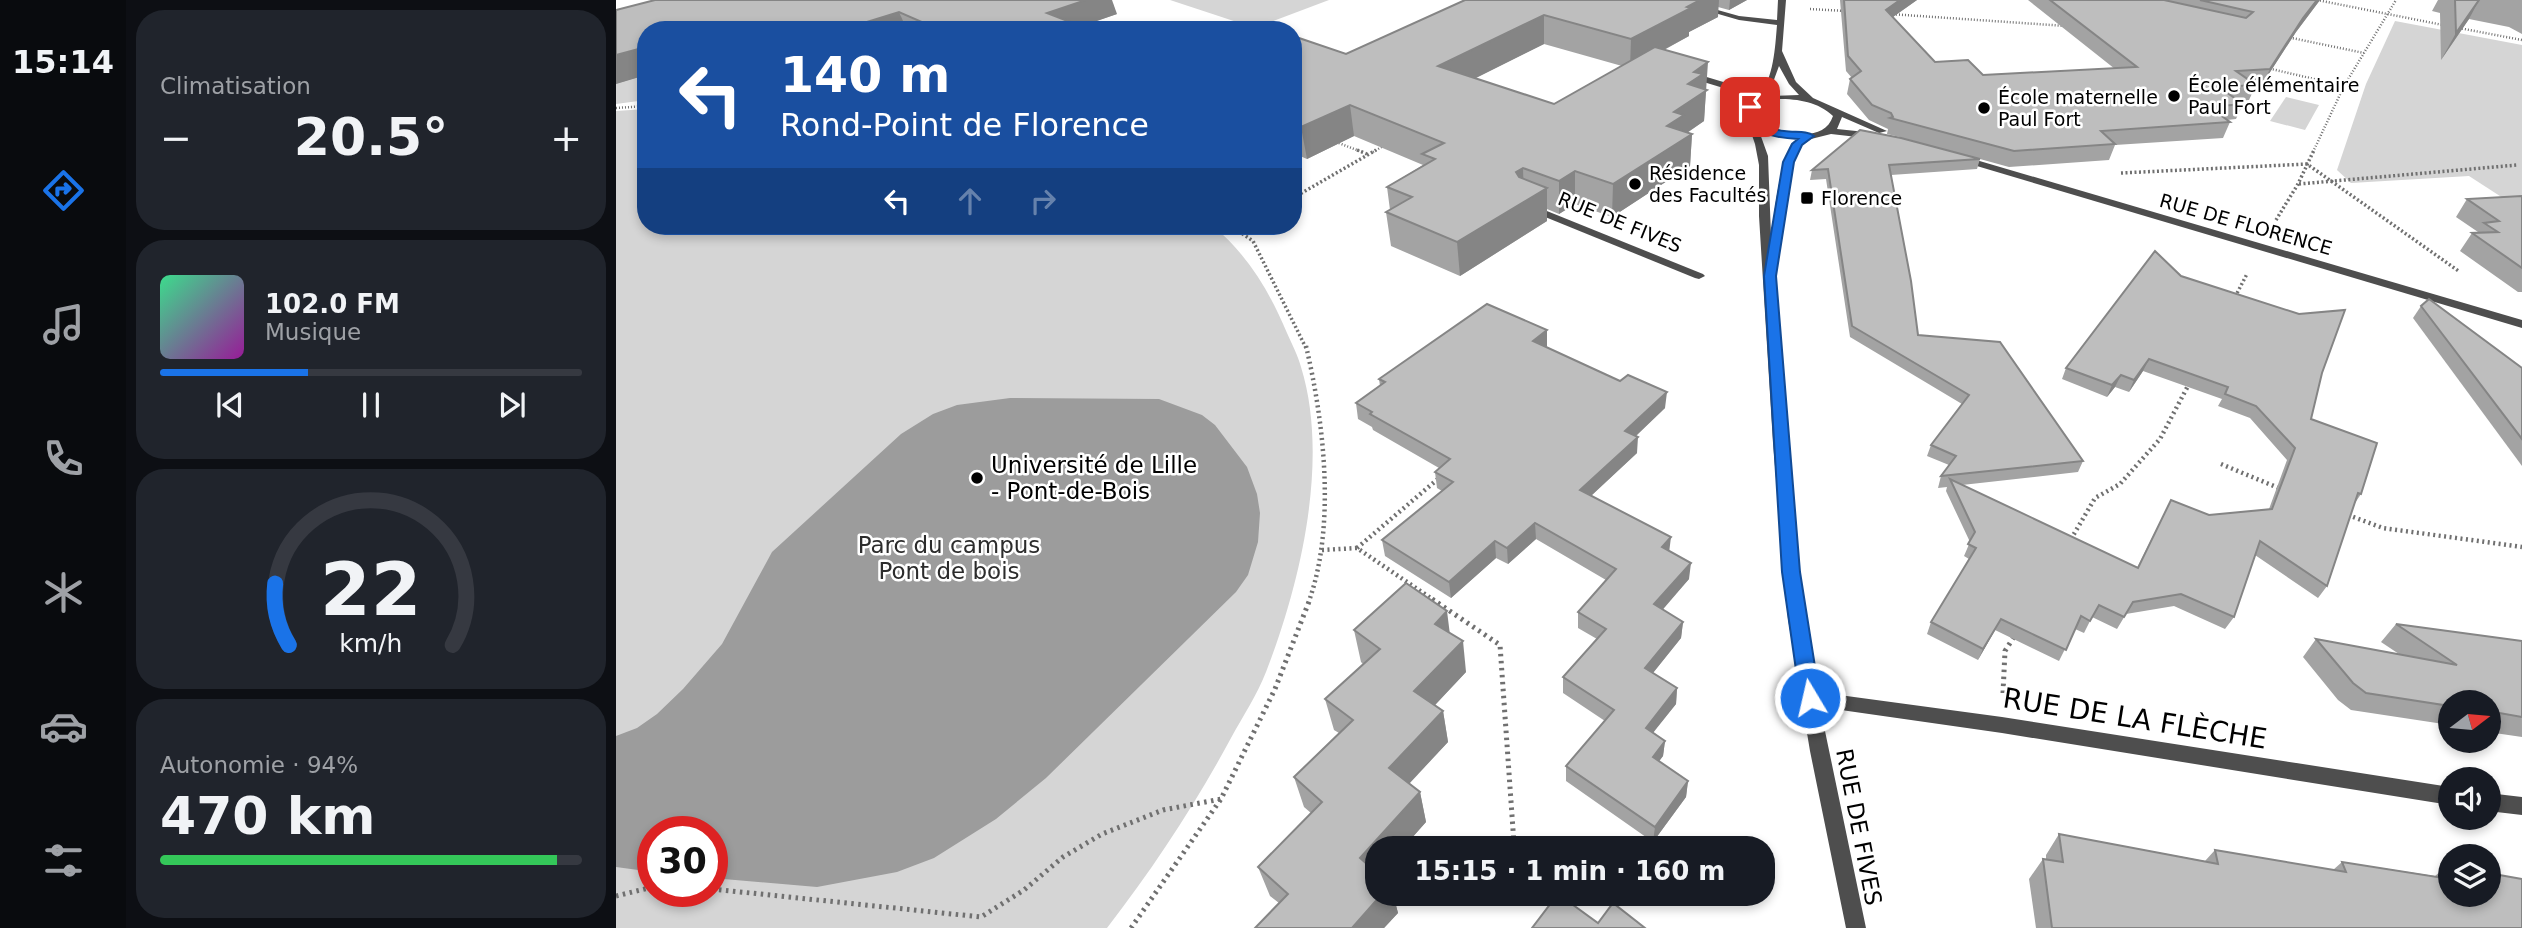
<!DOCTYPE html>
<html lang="fr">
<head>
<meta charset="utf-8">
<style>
  body { margin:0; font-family:"DejaVu Sans",sans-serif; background:#20242c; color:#f1f3f6; height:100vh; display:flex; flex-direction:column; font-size:26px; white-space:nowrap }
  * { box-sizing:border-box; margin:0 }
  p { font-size:23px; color:#9ea1a6 }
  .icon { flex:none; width:38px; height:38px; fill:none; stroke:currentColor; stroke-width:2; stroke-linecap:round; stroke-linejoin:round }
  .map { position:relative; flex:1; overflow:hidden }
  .details { display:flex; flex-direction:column; gap:10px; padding:10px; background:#0d0f14; width:490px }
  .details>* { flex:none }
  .hud { position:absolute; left:21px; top:21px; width:665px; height:214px; border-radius:28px; box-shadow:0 4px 10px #0003; background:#1a4fa0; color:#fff; overflow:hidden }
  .needle { width:46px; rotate:74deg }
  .controls { position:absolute; left:1822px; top:690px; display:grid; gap:14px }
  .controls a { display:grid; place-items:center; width:63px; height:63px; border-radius:50%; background:#171b24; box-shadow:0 4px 10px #0003; font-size:35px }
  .speed { position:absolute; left:21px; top:816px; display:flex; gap:14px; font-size:35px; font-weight:700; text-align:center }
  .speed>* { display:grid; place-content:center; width:91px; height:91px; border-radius:50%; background:#171b24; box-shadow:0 4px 10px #0003; line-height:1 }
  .speed .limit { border:10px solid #d22; background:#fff; color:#111 }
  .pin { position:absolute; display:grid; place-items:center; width:60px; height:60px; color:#fff; margin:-30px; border-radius:14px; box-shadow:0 4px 10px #0006 }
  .me { position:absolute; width:77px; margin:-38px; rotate:351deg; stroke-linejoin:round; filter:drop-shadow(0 0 5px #0008) }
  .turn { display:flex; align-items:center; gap:24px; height:147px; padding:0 28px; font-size:32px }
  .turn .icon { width:91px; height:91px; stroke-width:2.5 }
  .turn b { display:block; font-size:49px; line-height:60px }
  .lanes { display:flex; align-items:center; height:66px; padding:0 28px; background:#0003; justify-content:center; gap:35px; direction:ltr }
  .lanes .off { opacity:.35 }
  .big { font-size:52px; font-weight:700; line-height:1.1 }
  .details .tile { flex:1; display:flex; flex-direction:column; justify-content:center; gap:10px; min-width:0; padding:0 24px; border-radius:28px; background:#20242c }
  .details .dial { align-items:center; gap:0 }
  .dial svg { height:182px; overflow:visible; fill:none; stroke:#363941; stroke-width:7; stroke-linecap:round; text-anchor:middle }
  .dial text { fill:#f1f3f6; stroke:none }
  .song { display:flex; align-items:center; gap:21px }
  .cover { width:84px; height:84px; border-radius:10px; background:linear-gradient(135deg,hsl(150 70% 55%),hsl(300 70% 35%)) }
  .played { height:7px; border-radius:4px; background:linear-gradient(90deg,#1a73e8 35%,#363941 35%) }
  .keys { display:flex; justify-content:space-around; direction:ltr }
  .heat { display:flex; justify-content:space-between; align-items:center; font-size:38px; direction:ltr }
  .charge { height:10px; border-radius:5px; background:linear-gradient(90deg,#34c759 94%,#363941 0) }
  .trip { position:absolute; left:749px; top:836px; width:410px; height:70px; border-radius:28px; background:#171b24; box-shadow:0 4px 10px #0003; font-weight:700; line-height:70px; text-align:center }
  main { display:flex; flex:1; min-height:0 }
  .dock { display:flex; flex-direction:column; width:126px; justify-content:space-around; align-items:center; background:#090b0e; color:#9ea1a6 }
  .dock .icon { width:49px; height:49px }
  .dock .active { color:#1a73e8 }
  .dock b { font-size:32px; color:#f1f3f6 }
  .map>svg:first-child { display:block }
</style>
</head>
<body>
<main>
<nav class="dock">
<b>15:14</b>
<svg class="icon active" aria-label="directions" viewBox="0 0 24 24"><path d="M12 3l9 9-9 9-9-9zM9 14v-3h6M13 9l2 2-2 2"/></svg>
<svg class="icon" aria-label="music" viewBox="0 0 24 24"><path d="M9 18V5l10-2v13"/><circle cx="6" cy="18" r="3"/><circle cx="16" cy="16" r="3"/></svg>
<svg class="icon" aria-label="phone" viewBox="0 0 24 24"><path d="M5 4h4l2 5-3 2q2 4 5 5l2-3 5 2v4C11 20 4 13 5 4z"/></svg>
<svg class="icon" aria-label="climate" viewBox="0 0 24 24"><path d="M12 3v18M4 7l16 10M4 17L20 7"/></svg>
<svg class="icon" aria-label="car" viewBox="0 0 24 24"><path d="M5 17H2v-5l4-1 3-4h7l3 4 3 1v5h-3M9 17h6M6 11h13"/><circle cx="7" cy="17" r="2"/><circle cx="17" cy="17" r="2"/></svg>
<svg class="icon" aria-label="filters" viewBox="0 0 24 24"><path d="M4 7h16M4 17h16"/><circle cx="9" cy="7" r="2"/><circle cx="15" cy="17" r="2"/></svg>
</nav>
<section class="details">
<div class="tile"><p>Climatisation</p>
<div class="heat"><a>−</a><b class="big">20.5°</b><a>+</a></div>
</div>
<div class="tile">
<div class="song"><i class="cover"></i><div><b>102.0 FM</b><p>Musique</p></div></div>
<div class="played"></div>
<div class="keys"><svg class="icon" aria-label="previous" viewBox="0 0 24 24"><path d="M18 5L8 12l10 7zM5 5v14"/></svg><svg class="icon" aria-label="pause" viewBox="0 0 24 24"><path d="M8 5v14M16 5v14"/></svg><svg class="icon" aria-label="next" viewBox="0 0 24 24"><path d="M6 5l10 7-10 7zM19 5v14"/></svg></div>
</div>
<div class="tile dial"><svg viewBox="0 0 100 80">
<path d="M14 69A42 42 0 1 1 86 69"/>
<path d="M14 69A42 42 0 0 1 8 42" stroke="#1a73e8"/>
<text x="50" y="56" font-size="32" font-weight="700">22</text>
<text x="50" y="72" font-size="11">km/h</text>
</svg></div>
<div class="tile"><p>Autonomie · 94%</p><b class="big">470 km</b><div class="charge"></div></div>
</section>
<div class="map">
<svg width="1906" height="928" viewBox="0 0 1906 928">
  <rect width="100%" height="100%" fill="#fff"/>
  <g fill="#d5d5d5" fill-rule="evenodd">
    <path d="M554 0H713L639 28Z"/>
    <path d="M1779 21 1906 45V203L1887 198 1853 176 1735 183 1721 170 1750 84Z"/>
    <path d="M30 75V100L0 104V84Z"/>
    <path d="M1670 97 1703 105 1689 130 1654 121Z"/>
    <path d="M30 109V226H597C631 254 654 292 671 333 676 344 682 356 685 367 714 460 684 585 650 672 641 695 627 716 615 738 579 805 538 867 491 928H0V111ZM37 831H96V891H37Z"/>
  </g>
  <path fill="#9c9c9c" d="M394 398 543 399 586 415 599 425 631 467 641 494 644 513 642 542 632 575 620 592 430 778 380 819 318 858 281 872 201 887 96 878V831H37V872L0 867V736L21 728 41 714 67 689 106 644 156 552 285 434 317 414 341 405Z"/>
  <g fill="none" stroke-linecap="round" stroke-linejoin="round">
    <g stroke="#707070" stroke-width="2.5" stroke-dasharray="1 2" stroke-linecap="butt">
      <path d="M1701 0 1827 25"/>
      <path d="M1194 9 1230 11"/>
      <path d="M1274 14 1450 26"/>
      <path d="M1843 28 1906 40"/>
      <path d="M1671 37 1748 53"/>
      <path d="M1651 68 1728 86"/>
      <path d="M0 108 30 106"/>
      <path d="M720 142 746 152"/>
      <path d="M757 152 769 145"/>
      <path d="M1697 152 1728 86 1780 0"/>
    </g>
    <g stroke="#707070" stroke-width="3.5" stroke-dasharray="2 2.5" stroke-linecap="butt">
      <path d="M741 150 751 154"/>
      <path d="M1505 173 1691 164 1844 272"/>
      <path d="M1683 184 1901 165"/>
      <path d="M677 198 760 150"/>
      <path d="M1660 220 1682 184 1698 150"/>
      <path d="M615 226 637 241 690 348"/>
      <path d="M1619 297 1631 274"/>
    </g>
    <g stroke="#707070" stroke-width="4.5" stroke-dasharray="2 3.5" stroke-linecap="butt">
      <path d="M690 346C708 422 720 525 693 601"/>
      <path d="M1605 464 1665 489"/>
      <path d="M1732 515 1767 528 1906 547"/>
      <path d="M1455 539 1479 498 1504 484 1544 439 1574 382"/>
      <path d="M741 548 823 478"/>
      <path d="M706 550 741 548 819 601"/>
    </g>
    <g stroke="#707070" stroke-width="5" stroke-dasharray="2.5 4.5" stroke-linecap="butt">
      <path d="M816 599 884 645 898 844"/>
      <path d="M1387 693 1389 651 1399 635"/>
      <path d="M96 889 365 917 408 890 447 857 486 834 547 810 605 799"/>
      <path d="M0 896 37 887"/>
      <path d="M515 928 605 799 659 689 694 599"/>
    </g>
    <g fill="#4e4e4e" fill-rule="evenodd">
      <path d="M1074 72 1124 87 1152 83 1156 86 1124 93 1071 77V73Z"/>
      <path d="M916 205 1087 274 1089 276 1083 279 1079 278 912 210V206Z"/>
    </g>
    <g fill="#4e4e4e" fill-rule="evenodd">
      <path d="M1054 0H1066L1123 16 1161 20 1162 0H1170L1166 51 1180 82 1197 98 1271 131 1263 133 1226 117 1221 129 1259 133 1264 136 1259 139 1215 134 1195 139 1185 146 1178 162 1163 258 1157 261C1170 405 1175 549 1201 692L1386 717 1834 787V805L1386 733 1204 707 1250 928H1230L1194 751 1172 619 1157 443 1143 216V165L1139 144 1128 112C1132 106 1139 102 1143 96 1158 77 1159 48 1161 25L1123 20ZM1163 66 1173 84 1183 95 1152 96ZM1162 99C1183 99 1202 102 1217 116 1207 147 1159 131 1138 119L1137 112 1142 106ZM1142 128 1183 139C1163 152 1159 213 1155 236L1152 156Z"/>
      <path d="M1344 157H1350L1906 320V328L1344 161Z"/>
      <path d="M1872 793 1906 797V815L1872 811Z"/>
    </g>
  </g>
  <g fill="#a3a3a3" fill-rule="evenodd">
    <path d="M849 0H1131L1113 10 1102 7V17L1073 32V36L1048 50 1090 89 1088 121 1071 133 1076 134 1074 166 996 217 959 204 943 214 931 209V221L844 276 775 246 770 212 774 210 771 187 807 165 738 136 691 159 677 153V36L730 54ZM928 44 1006 66 938 104 859 78Z"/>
    <path d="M1224 0H1301L1277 17 1319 62 1367 75 1499 69 1412 0H1704L1680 32 1647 83 1639 84 1640 85 1633 100 1622 101 1627 104 1620 119 1611 120 1614 122 1607 138 1499 145 1493 160 1393 167 1364 159 1361 169 1275 175 1302 335 1467 461 1462 472 1346 485 1521 568 1555 500 1593 515 1653 509 1671 460 1634 418 1602 406 1606 399 1527 371 1513 392 1499 387 1491 397 1446 379 1450 368 1565 276 1706 373 1695 419 1745 494 1739 503 1711 586 1702 598 1639 555 1618 617 1609 629 1558 606 1510 614 1501 629 1476 617 1468 633 1459 629 1443 661 1379 630 1362 660 1311 634 1315 622 1353 559 1348 556 1354 542 1330 491 1331 487 1322 488 1325 476 1333 465 1311 456 1315 445 1346 404 1234 337 1210 179 1194 180 1196 170 1284 137 1271 134 1272 129 1253 120 1231 94 1234 79 1236 78 1230 71Z"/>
    <path d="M1822 0H1906V34L1893 27 1853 19 1825 60 1824 13 1816 11Z"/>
    <path d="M0 10 501 14 465 26 475 30H30V75L0 84Z"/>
    <path d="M1906 196V292H1902L1844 251 1856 233 1862 232 1840 217 1851 199Z"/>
    <path d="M1805 306 1906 368V466L1797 318Z"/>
    <path d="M931 330V346L930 347 1049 408 1020 436 1021 453 975 496 1053 551 1073 579 1046 609 1067 622 1065 638 1037 673 1061 688 1060 704 1037 732 1049 741 1047 756 1043 761 1072 781 1070 797 1037 842 950 781V766L989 721 947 693V677L981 639 962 628V612L990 580 920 539 892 564 880 558 835 598 769 556 766 540 826 491 821 488 819 472 823 468 757 430 756 427 742 419 740 403 764 386 763 379Z"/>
    <path d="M1780 624 1906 641V737L1872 732V702H1834V725L1735 710 1722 700 1687 657 1700 639 1783 654 1765 642Z"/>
    <path d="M738 630 834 633 850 672 819 705 827 711 832 742 793 783 804 792 810 822 786 849H761V894H777L782 913 768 928H639L663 903 654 896 642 867 695 813 688 807 678 777 723 733 718 730 709 699 747 664 745 662Z"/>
    <path d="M1443 834 1589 861 1599 850 1717 870 1726 862 1819 876 1831 866 1834 867V894L1906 928H1420L1413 879 1427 859H1430V855Z"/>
  </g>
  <g fill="#858585">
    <path d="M470 0H496L501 14 455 30 431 13Z"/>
    <path d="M1084 0H1103L1102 17 1073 32V36L1014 68 1015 39Z"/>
    <path d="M1114 0H1131L1113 10Z"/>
    <path d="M1284 0H1301L1267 24 1270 10Z"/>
    <path d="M1701 0H1704L1680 32 1647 83 1654 69 1687 18Z"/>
    <path d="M1863 0 1853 19 1825 60 1840 33Z"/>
    <path d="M283 12 291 30H225Z"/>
    <path d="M928 15V44L824 96 822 66Z"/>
    <path d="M30 47V75L0 84V55Z"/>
    <path d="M1092 62 1088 121 1066 136 1076 134 1074 166 996 217 997 184 1051 126 1078 72Z"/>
    <path d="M734 105 738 136 691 159 685 127Z"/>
    <path d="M907 168 908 201 900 172Z"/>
    <path d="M959 171V204L943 214V181Z"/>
    <path d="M931 188V221L844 276 841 242Z"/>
    <path d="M931 330V346L917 356V341Z"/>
    <path d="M1533 359 1527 371 1513 392 1518 380Z"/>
    <path d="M1505 375 1499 387 1491 397 1496 385Z"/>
    <path d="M1051 392 1049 408 1008 447 1009 431Z"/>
    <path d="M1022 437 1021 453 964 506V490Z"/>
    <path d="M919 523 920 539 892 564 891 548Z"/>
    <path d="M1055 537 1053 553 1046 547Z"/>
    <path d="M879 541 880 558 835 598 833 582Z"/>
    <path d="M1075 563 1073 579 1037 621 1038 604Z"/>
    <path d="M831 611 835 643 819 624Z"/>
    <path d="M1385 619 1379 630 1362 660 1367 649Z"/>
    <path d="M1067 622 1065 638 1028 684 1029 668Z"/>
    <path d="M847 641 850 672 803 722 798 691Z"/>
    <path d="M1061 688 1060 704 1029 743 1030 728Z"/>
    <path d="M827 711 832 742 780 798 773 768Z"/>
    <path d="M1049 741 1047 756 1035 772 1037 757Z"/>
    <path d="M1072 781 1070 797 1037 842 1039 827Z"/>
    <path d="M804 792 810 822 786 849H761V877L744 858Z"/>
    <path d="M766 894H777L782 913 768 928H736Z"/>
  </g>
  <g fill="#bebebe" stroke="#858585" stroke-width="2">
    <path d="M39 0H470L431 13 475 30H324L283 12 225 30H30V47L0 55V10Z"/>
    <path d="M849 0H1084L1071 7 1075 8 1015 39 928 15 822 66 938 104 1039 47 1092 62 1078 72 1087 74 1072 84 1091 90 1058 112 1068 115 1051 126 1076 134 997 184 959 171 943 181 907 168 900 172 903 177 931 188 841 242 770 212 796 197 771 187 819 159 806 154 828 143 734 105 685 127 677 124V36L730 54Z"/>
    <path d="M1228 0H1284L1270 10 1319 62 1352 60 1367 75 1521 67 1434 0H1548L1630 18 1637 12 1584 0H1701L1687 18 1654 69 1620 71 1640 85 1603 87 1627 104 1593 107 1614 122 1485 131 1499 144 1398 151 1274 118 1277 117 1275 113 1256 105 1234 79 1245 71 1232 56Z"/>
    <path d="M1839 0H1863L1840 33Z"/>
    <path d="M1244 130 1285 138 1364 159 1273 165 1295 281 1302 335 1384 342 1467 461 1325 476 1340 456 1315 445 1353 395 1236 326 1212 169 1196 170Z"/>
    <path d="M1906 196V268L1856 233 1882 232 1868 223 1883 221 1851 199Z"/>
    <path d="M1539 251 1565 276 1683 314 1729 310 1706 373 1695 419 1761 443 1745 494 1742 493 1711 586 1644 541 1618 617 1565 594 1517 602 1508 617 1483 605 1474 621 1465 616 1450 650 1385 619 1367 649 1315 622 1360 548 1352 544 1359 532 1334 479 1522 568 1555 500 1593 515 1656 509 1679 448 1640 406 1609 394 1612 387 1533 359 1518 380 1505 375 1496 385 1450 368Z"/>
    <path d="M1813 299 1906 368V439L1805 306Z"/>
    <path d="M871 304 931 330 917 341 1004 381 1012 375 1051 392 1009 431 1022 437 964 490 1055 537 1046 547 1075 563 1038 604 1067 622 1029 668 1061 688 1030 728 1049 741 1037 757 1072 781 1039 827 950 766 998 710 947 677 990 629 962 612 1000 569 919 523 891 548 879 541 833 582 766 540 837 482 819 472 834 459 754 414 756 412 740 403 769 382 763 379Z"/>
    <path d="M790 583 831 611 819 624 847 641 798 691 827 711 773 768 804 792 744 858 761 873V894H766L736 928H639L672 894 642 867 706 802 678 777 737 720 709 699 764 649 738 630Z"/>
    <path d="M1780 624 1906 641V717L1872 711V702H1834V706L1750 693 1737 683 1700 639 1841 665Z"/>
    <path d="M1443 834 1602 864 1599 850 1730 872 1726 862 1834 879V894H1872V873L1906 879V928H1436L1427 859 1447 862Z"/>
    <path d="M942 894 982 923 997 903 1029 928H916Z"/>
  </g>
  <path fill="#1a73e8" stroke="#114b97" stroke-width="2" d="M1130 105H1137L1140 119C1149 125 1157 130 1168 131 1179 133 1190 130 1198 136L1186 145 1178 162 1160 276 1184 572 1204 698 1201 704 1194 706 1187 704 1184 698 1166 572 1148 276 1167 162 1176 144 1182 139C1161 138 1134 134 1127 112Z"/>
  <g fill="#000" stroke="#fff" stroke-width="2.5">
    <circle cx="1558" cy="96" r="7"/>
    <circle cx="1368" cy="108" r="7"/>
    <circle cx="1019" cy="184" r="7"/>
    <rect x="1184" y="191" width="14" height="14" rx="3.5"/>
    <circle cx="361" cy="478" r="7"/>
  </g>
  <g text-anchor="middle" stroke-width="5" stroke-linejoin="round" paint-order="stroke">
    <g font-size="19" fill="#000" stroke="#fff" text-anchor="start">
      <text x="1572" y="92">École élémentaire<tspan x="1572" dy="22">Paul Fort</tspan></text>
      <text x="1382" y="104">École maternelle<tspan x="1382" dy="22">Paul Fort</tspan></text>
      <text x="1033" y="180">Résidence<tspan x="1033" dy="22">des Facultés</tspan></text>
      <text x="1205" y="205">Florence</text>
    </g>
    <g font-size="19" fill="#000" stroke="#fff">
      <text transform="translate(1004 222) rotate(22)" y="7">RUE DE FIVES</text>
      <text transform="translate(1630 224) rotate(16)" y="7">RUE DE FLORENCE</text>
    </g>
    <g font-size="23" fill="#000" stroke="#fff" text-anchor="start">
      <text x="375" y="473">Université de Lille<tspan x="375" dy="26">- Pont-de-Bois</tspan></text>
    </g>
    <g font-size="23" fill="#2c2c2c" stroke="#fff">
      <text x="333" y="553">Parc du campus<tspan x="333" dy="26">Pont de bois</tspan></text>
    </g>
    <g font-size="23" fill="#000" stroke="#fff">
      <text transform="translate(1243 827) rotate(79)" y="8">RUE DE FIVES</text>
    </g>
    <g font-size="28" fill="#000" stroke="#fff">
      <text transform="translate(1519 718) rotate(9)" y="10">RUE DE LA FLÈCHE</text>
    </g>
  </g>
</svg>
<div class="controls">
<a><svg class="needle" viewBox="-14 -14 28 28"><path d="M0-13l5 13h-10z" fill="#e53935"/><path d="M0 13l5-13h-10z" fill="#9ea1a6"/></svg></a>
<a><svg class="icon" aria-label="sound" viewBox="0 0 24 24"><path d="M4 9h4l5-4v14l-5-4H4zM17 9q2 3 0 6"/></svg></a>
<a><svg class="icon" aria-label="layers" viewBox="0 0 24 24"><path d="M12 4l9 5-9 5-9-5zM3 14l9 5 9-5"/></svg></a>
</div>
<div class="speed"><div class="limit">30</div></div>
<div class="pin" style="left:1134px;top:107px;background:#d93025"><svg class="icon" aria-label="arrive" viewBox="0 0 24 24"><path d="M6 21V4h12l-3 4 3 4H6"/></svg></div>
<svg class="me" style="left:1194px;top:698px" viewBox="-20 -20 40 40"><circle r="17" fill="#1a73e8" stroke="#fff" stroke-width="3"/><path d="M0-11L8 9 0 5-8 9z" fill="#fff"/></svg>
<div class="trip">15:15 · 1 min · 160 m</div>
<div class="hud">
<div class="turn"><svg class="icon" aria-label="left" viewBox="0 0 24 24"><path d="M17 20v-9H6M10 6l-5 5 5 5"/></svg><div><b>140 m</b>Rond-Point de Florence</div></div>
<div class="lanes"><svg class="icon" aria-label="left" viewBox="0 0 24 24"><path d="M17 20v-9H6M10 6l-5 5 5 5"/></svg><svg class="icon off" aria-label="ahead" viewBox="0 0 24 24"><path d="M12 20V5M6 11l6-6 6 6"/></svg><svg class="icon off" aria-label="right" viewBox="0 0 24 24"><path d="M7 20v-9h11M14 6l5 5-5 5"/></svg></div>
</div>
</div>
</main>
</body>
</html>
